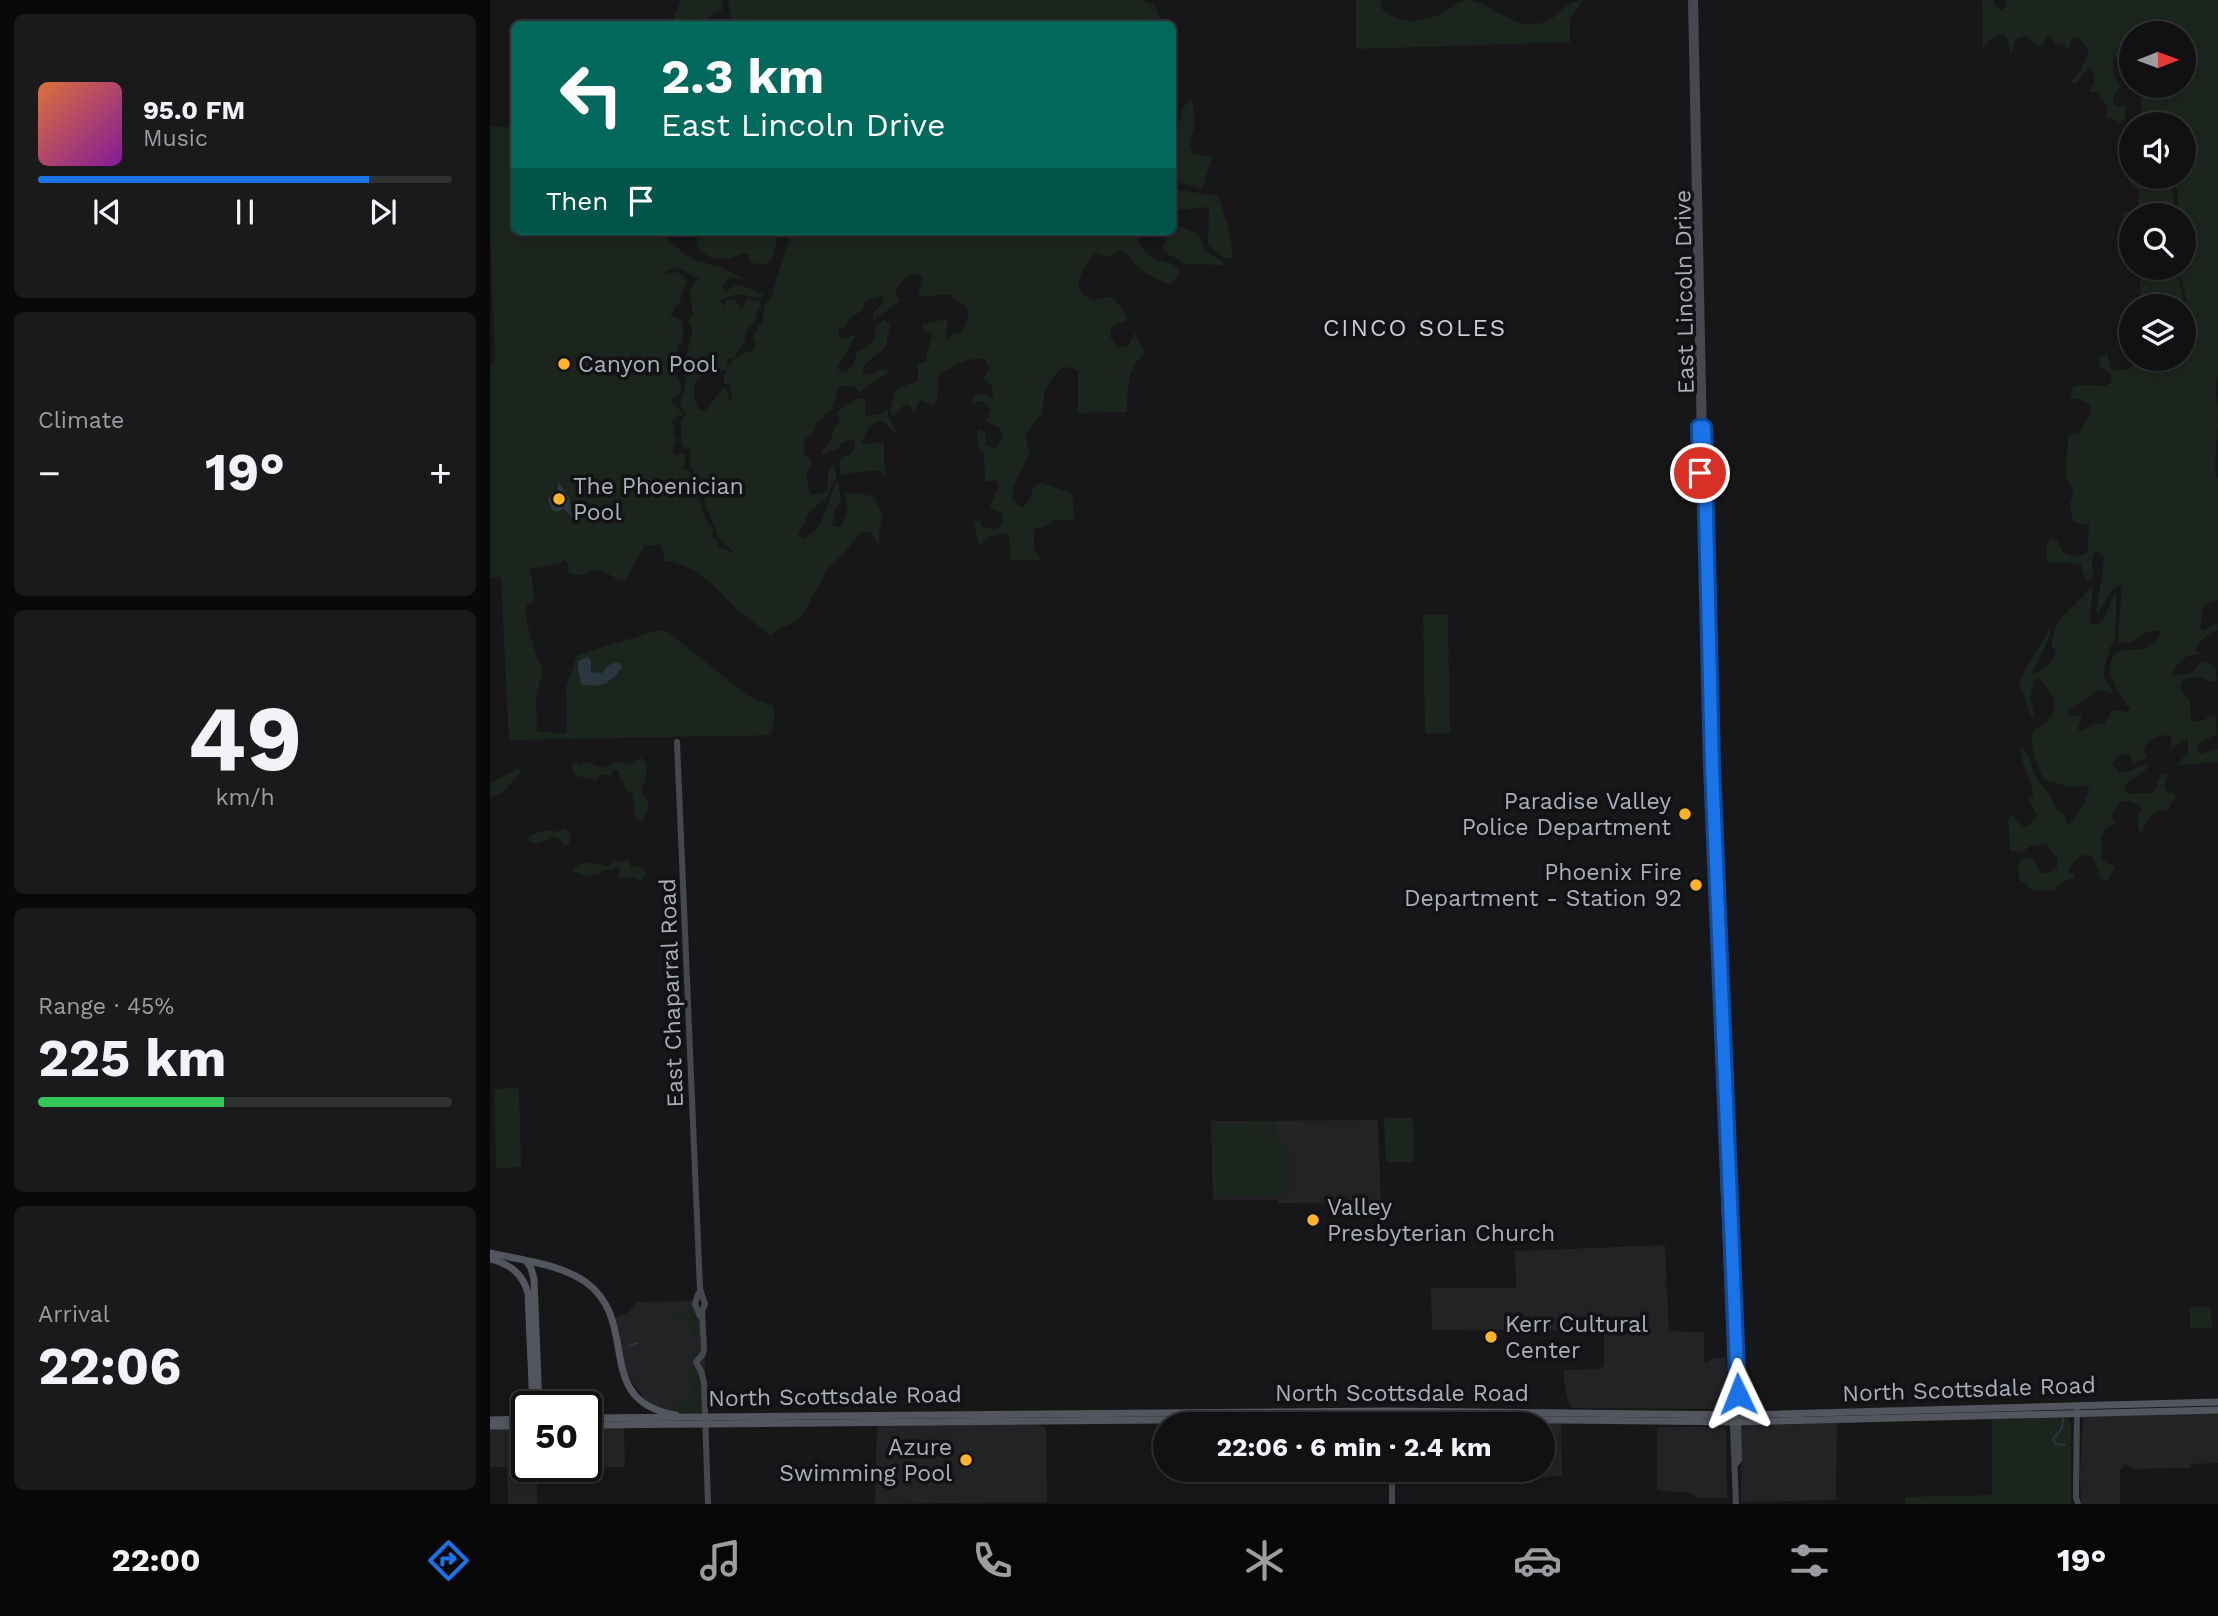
<!DOCTYPE html>
<html lang="en">
<head>
<meta charset="utf-8">
<style>
  body { margin:0; font-family:"Work Sans",sans-serif; background:#1a1a1c; color:#f1f3f6; height:100vh; display:flex; flex-direction:column; font-size:26px; white-space:nowrap }
  * { box-sizing:border-box; margin:0 }
  p { font-size:23px; color:#9c9da0 }
  .icon { flex:none; width:38px; height:38px; fill:none; stroke:currentColor; stroke-width:2; stroke-linecap:round; stroke-linejoin:round }
  .map { position:relative; flex:1; overflow:hidden }
  .drawer { display:flex; flex-direction:column; gap:14px; padding:14px; background:#09090a; width:490px }
  .drawer>* { flex:none }
  .banner { position:absolute; left:21px; top:21px; width:665px; height:214px; border-radius:10px; box-shadow:0 4px 10px #0003,0 0 0 2px #303133; background:#00695c; color:#fff; overflow:hidden }
  .needle { width:46px; rotate:89deg }
  .fabs { position:absolute; left:1629px; top:21px; display:grid; gap:14px }
  .fabs a { display:grid; place-items:center; width:77px; height:77px; border-radius:50%; background:#111113; box-shadow:0 4px 10px #0003,0 0 0 2px #303133; font-size:35px }
  .speed { position:absolute; left:21px; top:1391px; display:flex; gap:14px; font-size:35px; font-weight:700; text-align:center }
  .speed>* { display:grid; place-content:center; width:91px; height:91px; border-radius:50%; background:#111113; box-shadow:0 4px 10px #0003,0 0 0 2px #303133; line-height:1 }
  .speed .limit { border:4px solid #111; border-radius:10px; background:#fff; color:#111 }
  .pin { position:absolute; display:grid; place-items:center; width:60px; height:60px; color:#fff; margin:-30px; border:4px solid #fff; border-radius:50%; box-shadow:0 2px 7px #0007 }
  .me { position:absolute; width:77px; margin:-38px; rotate:358deg; stroke-linejoin:round; filter:drop-shadow(0 0 5px #0008) }
  .turn { display:flex; align-items:center; gap:24px; height:147px; padding:0 35px; font-size:32px }
  .turn .icon { width:91px; height:91px; stroke-width:2.5 }
  .turn b { display:block; font-size:49px; line-height:60px }
  .then { display:flex; align-items:center; height:66px; padding:0 35px; background:#0003; gap:14px; font-size:26px }
  .big { font-size:52px; font-weight:700; line-height:1.1 }
  .drawer .card { flex:1; display:flex; flex-direction:column; justify-content:center; gap:10px; min-width:0; padding:0 24px; border-radius:10px; background:#1a1a1c }
  .drawer .dial { align-items:center; gap:0 }
  .dial b { font-size:91px; line-height:1 }
  .song { display:flex; align-items:center; gap:21px }
  .cover { width:84px; height:84px; border-radius:10px; background:linear-gradient(135deg,hsl(20 70% 55%),hsl(290 70% 35%)) }
  .played { height:7px; border-radius:4px; background:linear-gradient(90deg,#1a73e8 80%,#303133 80%) }
  .keys { display:flex; justify-content:space-around; direction:ltr }
  .heat { display:flex; justify-content:space-between; align-items:center; font-size:38px; direction:ltr }
  .charge { height:10px; border-radius:5px; background:linear-gradient(90deg,#34c759 45%,#303133 0) }
  .trip { position:absolute; left:663px; top:1412px; width:402px; height:70px; border-radius:35px; background:#111113; box-shadow:0 4px 10px #0003,0 0 0 2px #303133; font-weight:700; line-height:70px; text-align:center }
  .menu { display:flex; height:112px; justify-content:space-around; align-items:center; background:#070708; color:#9c9da0 }
  .menu .icon { width:49px; height:49px }
  .menu .active { color:#1a73e8 }
  .menu b { font-size:32px; color:#f1f3f6 }
  main { display:flex; flex:1; min-height:0 }
  .map>svg:first-child { display:block }
</style>
</head>
<body>
<main>
<section class="drawer">
<div class="card">
<div class="song"><i class="cover"></i><div><b>95.0 FM</b><p>Music</p></div></div>
<div class="played"></div>
<div class="keys"><svg class="icon" aria-label="previous" viewBox="0 0 24 24"><path d="M18 5L8 12l10 7zM5 5v14"/></svg><svg class="icon" aria-label="pause" viewBox="0 0 24 24"><path d="M8 5v14M16 5v14"/></svg><svg class="icon" aria-label="next" viewBox="0 0 24 24"><path d="M6 5l10 7-10 7zM19 5v14"/></svg></div>
</div>
<div class="card"><p>Climate</p>
<div class="heat"><a>−</a><b class="big">19°</b><a>+</a></div>
</div>
<div class="card dial"><b>49</b><p>km/h</p></div>
<div class="card"><p>Range · 45%</p><b class="big">225 km</b><div class="charge"></div></div>
<div class="card"><p>Arrival</p><b class="big">22:06</b></div>
</section>
<div class="map">
<svg width="1728" height="1504" viewBox="0 0 1728 1504">
  <rect width="100%" height="100%" fill="#171719"/>
  <g fill="#232326">
    <path d="M888 1120 891 1204 788 1203V1200H723L721 1121Z"/>
    <path d="M1175 1245 1179 1331 1214 1332V1361L1217 1363 1222 1358H1236L1239 1396 1223 1409 1083 1408 1079 1404 1076 1392 1074 1380V1370L1107 1369 1114 1366V1331L942 1330 941 1288H1026L1025 1251Z"/>
    <path d="M207 1298 205 1301 211 1310 218 1407 212 1409 211 1413 170 1410 156 1401 134 1370 129 1330 125 1317 139 1312 147 1302 199 1301Z"/>
    <path d="M1717 1413H1728V1463L1701 1464V1468L1642 1469 1635 1464 1630 1470V1504H1591L1590 1479 1593 1417Z"/>
    <path d="M912 1422H1068L1071 1425 1072 1476 1049 1478 1046 1476H1021L1017 1478 1008 1475 982 1476 980 1478 958 1475V1470H1054V1424H910Z"/>
    <path d="M1347 1423 1346 1498 1348 1500 1251 1502 1252 1429 1255 1426Z"/>
    <path d="M387 1425H549L556 1429 557 1502 385 1504Z"/>
    <path d="M96 1427H134L135 1467 47 1468V1504H18L17 1467H0V1429L37 1428V1466H96Z"/>
    <path d="M1167 1427H1232L1236 1431 1237 1498H1208L1198 1492 1167 1491Z"/>
  </g>
  <g fill="#1c251d" fill-rule="evenodd">
    <path d="M191 0H231L234 1 231 11 224 12 218 18 217 24H193L184 20V17Z"/>
    <path d="M238 0H650L664 5 672 24H242Z"/>
    <path d="M866 0H890L892 9C912 26 935 23 957 11 962 7 970 2 976 0 999 0 1021 28 1046 24 1063 22 1066 14 1078 5 1081 2 1088 1 1093 0L1080 20V42L866 49Z"/>
    <path d="M1492 0H1503L1508 9 1512 10 1515 8V0H1728V375C1723 386 1727 396 1728 408 1728 431 1724 454 1726 477H1728V600L1717 603 1713 608 1710 627 1714 630 1727 623 1728 630C1717 633 1710 640 1705 650L1710 654C1694 655 1688 660 1682 676L1702 673 1712 662H1717L1725 668 1727 680 1718 682 1712 677C1702 677 1694 675 1690 686L1692 692 1700 700 1701 720 1705 722 1715 720 1720 715 1726 717 1727 734 1707 745V750L1709 754 1728 749V762L1690 765 1688 763 1698 753V738L1682 748 1678 759 1682 738 1679 735C1669 735 1658 739 1654 749L1657 758 1650 760 1644 765 1642 763 1640 754H1631L1622 763 1629 772C1645 774 1645 765 1657 765L1659 767 1634 785 1637 794 1662 793C1668 788 1667 780 1672 774H1678L1674 786 1677 792 1686 795 1678 810C1662 811 1657 819 1652 833L1649 831C1647 821 1647 816 1652 808L1641 801H1631L1624 810 1622 818 1625 824 1617 827 1610 838 1613 847 1611 859 1625 868 1617 880 1611 879C1604 853 1596 845 1578 870L1586 878 1575 880 1563 891 1541 890 1536 883 1530 881 1528 864 1533 858 1542 859 1551 873H1558L1567 867 1568 858 1555 844 1540 846 1530 854V851H1520L1519 825H1516L1521 814 1529 824 1537 827 1547 816 1539 799 1543 796C1542 780 1532 766 1530 750L1533 748C1542 757 1541 769 1547 780 1549 784 1552 785 1555 788 1565 800 1559 805 1575 816L1578 825C1587 816 1598 800 1599 787L1595 784 1586 788 1554 780C1547 765 1539 747 1543 730 1570 719 1570 698 1549 679L1544 680 1540 697 1545 718 1541 716 1529 681 1561 627 1557 643 1541 674C1552 673 1563 662 1567 652L1562 647 1561 644 1567 622 1601 588 1603 591 1600 618 1602 624 1607 625C1618 619 1618 604 1625 594L1626 595 1625 638 1619 650 1614 672 1615 681 1623 691 1622 693 1610 689 1579 710 1577 717 1592 716 1588 729 1590 731 1603 724H1614L1622 711 1627 710 1637 712 1640 708C1634 702 1631 696 1627 688 1620 675 1616 669 1624 655 1644 641 1649 662 1671 635L1670 630 1656 632 1642 642 1630 643 1628 641 1632 586 1628 585 1624 588 1607 614C1607 594 1613 576 1614 556L1609 552H1605L1602 556 1603 576 1597 583 1591 565 1586 563H1557V544L1561 539 1567 541 1574 553 1582 556 1596 554 1598 549 1599 524 1586 523 1582 519 1580 504 1583 492 1576 475 1578 435 1589 433C1600 415 1612 402 1581 398L1582 388 1590 385 1616 386 1622 381 1621 374 1610 367 1608 357 1617 353 1620 367 1624 371 1638 369 1645 364V359H1694V330L1697 327 1696 298 1688 268H1694V215H1687L1688 193 1682 177H1694V124H1655L1651 114 1650 86H1694V33H1642L1641 55 1636 52 1623 59 1624 75 1631 88 1625 93 1623 101 1626 106 1635 105V116L1631 124 1626 120 1616 117C1618 107 1618 103 1609 97V93L1599 92 1604 81 1603 70 1598 68 1587 83H1580L1590 72 1598 53 1599 50 1588 37 1582 39 1579 50 1571 43H1565L1561 37H1557L1552 47 1543 44 1537 36 1529 37 1525 41 1521 54 1516 36 1513 34 1502 37 1493 49Z"/>
    <path d="M702 100C703 108 707 117 705 125 702 138 696 141 703 154L722 157 712 189 683 181V126H688L693 107Z"/>
    <path d="M0 127H24V231H168L193 253 206 261 230 267 254 279 239 277 233 285 234 291 249 284 273 294 271 298 248 294 230 300 234 306 236 305 235 301 244 299 252 310 256 299 270 301 271 306 265 316 266 321 259 327 253 344 244 358 235 359 238 361 236 369C224 377 206 370 204 389 204 399 205 402 210 411L217 409 233 388 237 389 239 401H242L240 385 234 383C233 374 242 358 252 354 256 352 260 352 264 350L266 342 263 336 267 332V324L269 323 272 325 275 305 280 300 299 240 293 231H654L647 240C652 246 657 254 664 258 674 264 682 261 690 271L683 283 675 284C669 279 662 277 655 273 644 266 641 254 630 249L620 257 605 253 593 269 588 285 593 294 603 300 622 297 633 310 637 320 622 327 620 336 627 348 637 347 645 333 655 352C636 371 638 386 637 412L588 413V371L580 367 572 368C555 384 554 391 553 414 540 425 532 435 540 452L524 485 522 500 532 508 540 499 544 486 552 483 582 494 585 520H565L554 527 544 529V548L551 560H521L519 533 500 536 489 545 484 521 491 520 490 526 506 530 512 524 513 516 510 512 502 509 500 505 509 487 506 481H495L494 454C487 447 486 441 488 431L491 430 495 433 496 444 506 449 513 435 509 428 496 421 501 409 492 401 483 403V395L490 394 503 398 502 385 494 379 499 368 495 359C479 355 463 367 449 375L447 400 444 406 432 400 428 402 424 412 419 405 413 406 403 417 400 411 406 389 428 381V364L437 362V353L443 335 432 329 433 324 458 319 456 339H460L463 332 471 334 478 317 477 306 465 300 460 294 428 297 433 279 429 275 417 276 406 288V295L411 299 409 302 383 320V313L394 301 392 296 375 301 373 310 360 318 355 327 348 329 349 337 352 339 366 335 348 367 350 372 355 373 363 365 367 352C378 346 388 342 385 328L394 320 400 324 396 346 374 366 372 372 379 376 390 370 397 369 399 372 369 392 365 386H349L342 409 326 423 324 431 315 439 313 445 315 455 322 461 316 475 321 495 337 491C339 479 335 476 343 464L347 478 343 482 338 497 320 511 308 535 314 538C335 529 338 501 346 482L348 481 351 500 343 512 345 517 341 527H351L358 508 355 494 367 493 385 497 386 503 393 513 389 532V545L380 532H371L353 554 337 570 313 614 303 623 290 628 281 635C272 628 263 622 254 615 225 592 214 565 173 561L175 554 169 544 162 546 155 545 136 579 131 581 111 570 100 571 95 574 84 575 79 573 77 562 73 560 70 564 40 569 45 603 37 605 35 611 37 623 46 655 53 668 46 700 47 732 77 733 76 687 87 655 169 630 177 631 258 696 283 706 285 712 281 735 19 740 11 577H0V370L5 359 0 228ZM188 268 210 279 203 283 200 294 203 314 198 320 203 328 195 362V391L190 400 192 409 196 415 191 422 192 446 201 450 200 465 212 488 215 504 223 522 228 538 243 551 244 554 228 546V542L221 537 224 530C212 517 210 504 207 488L200 490 202 474 193 468 196 454 191 453 186 457 182 452 186 440 183 433 186 427 182 423 185 419 193 414 180 400 191 393V385L184 370 187 362 188 346 193 342 194 335 191 320 185 317H180L185 307 189 304 197 280 188 272 177 274 176 271Z"/>
    <path d="M1638 172 1641 173 1642 177H1677C1683 190 1686 201 1683 215H1642L1641 242 1631 230 1633 211 1645 213 1648 210C1648 198 1652 190 1640 184L1636 174Z"/>
    <path d="M683 189 728 196 739 229 743 256 741 258H733L718 245 719 207 686 210 687 225 709 234 715 251 733 262 735 265 694 264C687 257 677 256 672 248L679 233 678 231H682Z"/>
    <path d="M207 231H290L286 235C287 244 284 252 281 260L274 265 259 262V253C250 254 244 257 236 259 225 262 210 254 207 243 207 239 208 235 207 231Z"/>
    <path d="M1651 268H1686L1693 297V306H1652L1649 272Z"/>
    <path d="M375 398V416L394 413 396 409C399 419 405 426 408 436L393 421C380 423 376 430 372 442L373 445 394 442 395 477 389 470 360 473 351 476 349 460C357 452 365 457 365 442L361 439 351 444 348 449 338 451 334 455 331 453 341 439 344 428 351 421 346 412 367 399Z"/>
    <path d="M933 615H958L960 733H935Z"/>
    <path d="M152 758C161 768 154 781 151 792L159 804 154 819 151 822 145 817 143 795 135 789V783L130 780 129 770H124L120 776 111 774 107 780 91 777 84 774 81 766 86 761 89 765 96 762 114 768 127 761 138 764Z"/>
    <path d="M27 769 30 770V773C19 784 17 794 0 797V783Z"/>
    <path d="M73 828 77 830 81 837 78 845H74L71 840 64 837C54 840 48 848 38 840L39 836 55 830 66 832Z"/>
    <path d="M138 859 141 862 140 868 150 866 158 874 151 880 142 877 129 879 130 870 128 866 122 870H113L109 875H101L96 877 82 870C93 858 104 865 118 866L123 860 133 862Z"/>
    <path d="M29 1088 31 1167 6 1168 4 1089Z"/>
    <path d="M894 1118H923L924 1162H896Z"/>
    <path d="M786 1121V1137L799 1151 800 1195 724 1197 722 1123Z"/>
    <path d="M1700 1307H1721L1722 1327 1700 1329Z"/>
    <path d="M198 1309 207 1312 209 1354 205 1357 201 1349 204 1351 208 1348V1341L196 1320 189 1318 186 1314 187 1312 192 1311 197 1317 200 1315Z"/>
    <path d="M205 1366 211 1376V1413L198 1414 181 1412 183 1408 203 1394 204 1389 198 1375 201 1367Z"/>
    <path d="M1536 1418H1577L1581 1422V1504H1415V1497L1502 1495V1419Z"/>
  </g>
  <g fill="#2b373f">
    <path d="M68 481 79 498 82 517 74 509 67 512 62 510 58 500 62 493H68Z"/>
    <path d="M98 657 101 660V672L112 673C117 666 121 662 130 663L132 668C119 683 112 689 91 684L88 670V661Z"/>
  </g>
  <g fill="none" stroke-linecap="round" stroke-linejoin="round">
    <g stroke="#2b373f" stroke-width="2">
      <path d="M139 1346 147 1343"/>
      <path d="M1573 1419 1572 1428 1563 1439 1566 1444 1575 1445"/>
    </g>
    <g stroke="#45484f" stroke-width="6">
      <path d="M1201 0 1216 735 1246 1504"/>
      <path d="M1205 0 1220 730 1248 1409 1249 1460 1246 1464"/>
      <path d="M187 742 210 1289 215 1304 212 1311 214 1348 213 1354 206 1362 211 1371 214 1382 218 1504"/>
      <path d="M208 1294 205 1304 210 1316"/>
      <path d="M1587 1410 1586 1497 1588 1504"/>
      <path d="M902 1504V1470"/>
    </g>
    <g stroke="#53565e" stroke-width="7">
      <path d="M0 1253C31 1260 71 1264 97 1283 151 1324 102 1401 186 1415"/>
      <path d="M0 1259C20 1264 32 1273 38 1293L43 1407"/>
      <path d="M37 1262 41 1268 44 1279 49 1407"/>
      <path d="M96 1418 900 1411 1253 1415 1728 1402"/>
      <path d="M0 1420 37 1419"/>
      <path d="M96 1425 896 1418 1249 1422 1728 1410"/>
      <path d="M0 1426H37"/>
    </g>
  </g>
  <g fill="none" stroke-linecap="round" stroke-linejoin="round">
    <defs>
      <path id="route" d="M1210 473 1209 427H1214L1222 766 1248 1394"/>
    </defs>
    <use href="#route" stroke="#114b97" stroke-width="18"/>
    <use href="#route" stroke="#1a73e8" stroke-width="12"/>
  </g>
  <g fill="#ffb329" stroke="#121214" stroke-width="2.5">
    <circle cx="74" cy="364" r="7"/>
    <circle cx="69" cy="499" r="7"/>
    <circle cx="1195" cy="814" r="7"/>
    <circle cx="1206" cy="885" r="7"/>
    <circle cx="823" cy="1220" r="7"/>
    <circle cx="1001" cy="1337" r="7"/>
    <circle cx="476" cy="1460" r="7"/>
  </g>
  <g text-anchor="middle" stroke-width="7" stroke-linejoin="round" paint-order="stroke">
    <g font-size="23" fill="#a8aeba" stroke="#121214">
      <text transform="translate(1194 292) rotate(-91)" y="8">East Lincoln Drive</text>
      <text transform="translate(181 993) rotate(-92)" y="8">East Chaparral Road</text>
      <text transform="translate(1479 1389) rotate(-2)" y="8">North Scottsdale Road</text>
      <text x="912" y="1401">North Scottsdale Road</text>
      <text transform="translate(345 1396) rotate(-1)" y="8">North Scottsdale Road</text>
    </g>
    <g font-size="23" fill="#a8aeba" stroke="#121214" text-anchor="start">
      <text x="88" y="372">Canyon Pool</text>
      <text x="83" y="494">The Phoenician<tspan x="83" dy="26">Pool</tspan></text>
      <text x="1181" y="809" text-anchor="end">Paradise Valley<tspan x="1181" dy="26">Police Department</tspan></text>
      <text x="1192" y="880" text-anchor="end">Phoenix Fire<tspan x="1192" dy="26">Department - Station 92</tspan></text>
      <text x="837" y="1215">Valley<tspan x="837" dy="26">Presbyterian Church</tspan></text>
      <text x="1015" y="1332">Kerr Cultural<tspan x="1015" dy="26">Center</tspan></text>
      <text x="462" y="1455" text-anchor="end">Azure<tspan x="462" dy="26">Swimming Pool</tspan></text>
    </g>
    <g font-size="24" letter-spacing="2" fill="#c9cdd6" stroke="#121214">
      <text x="925" y="336">CINCO SOLES</text>
    </g>
  </g>
</svg>
<div class="fabs">
<a><svg class="needle" viewBox="-14 -14 28 28"><path d="M0-13l5 13h-10z" fill="#e53935"/><path d="M0 13l5-13h-10z" fill="#9c9da0"/></svg></a>
<a><svg class="icon" aria-label="sound" viewBox="0 0 24 24"><path d="M4 9h4l5-4v14l-5-4H4zM17 9q2 3 0 6"/></svg></a>
<a><svg class="icon" aria-label="search" viewBox="0 0 24 24"><circle cx="10" cy="10" r="6"/><path d="M15 15l6 6"/></svg></a>
<a><svg class="icon" aria-label="layers" viewBox="0 0 24 24"><path d="M12 4l9 5-9 5-9-5zM3 14l9 5 9-5"/></svg></a>
</div>
<div class="speed"><div class="limit">50</div></div>
<div class="pin" style="left:1210px;top:473px;background:#d93025"><svg class="icon" aria-label="arrive" viewBox="0 0 24 24"><path d="M6 21V4h12l-3 4 3 4H6"/></svg></div>
<svg class="me" style="left:1248px;top:1394px" viewBox="-20 -20 40 40"><path d="M0-17L14 15 0 8-14 15z" fill="#1a73e8" stroke="#fff" stroke-width="4"/></svg>
<div class="trip">22:06 · 6 min · 2.4 km</div>
<div class="banner">
<div class="turn"><svg class="icon" aria-label="left" viewBox="0 0 24 24"><path d="M17 20v-9H6M10 6l-5 5 5 5"/></svg><div><b>2.3 km</b>East Lincoln Drive</div></div>
<div class="then">Then<svg class="icon" aria-label="arrive" viewBox="0 0 24 24"><path d="M6 21V4h12l-3 4 3 4H6"/></svg></div>
</div>
</div>
</main>
<nav class="menu">
<b>22:00</b>
<svg class="icon active" aria-label="directions" viewBox="0 0 24 24"><path d="M12 3l9 9-9 9-9-9zM9 14v-3h6M13 9l2 2-2 2"/></svg>
<svg class="icon" aria-label="music" viewBox="0 0 24 24"><path d="M9 18V5l10-2v13"/><circle cx="6" cy="18" r="3"/><circle cx="16" cy="16" r="3"/></svg>
<svg class="icon" aria-label="phone" viewBox="0 0 24 24"><path d="M5 4h4l2 5-3 2q2 4 5 5l2-3 5 2v4C11 20 4 13 5 4z"/></svg>
<svg class="icon" aria-label="climate" viewBox="0 0 24 24"><path d="M12 3v18M4 7l16 10M4 17L20 7"/></svg>
<svg class="icon" aria-label="car" viewBox="0 0 24 24"><path d="M5 17H2v-5l4-1 3-4h7l3 4 3 1v5h-3M9 17h6M6 11h13"/><circle cx="7" cy="17" r="2"/><circle cx="17" cy="17" r="2"/></svg>
<svg class="icon" aria-label="filters" viewBox="0 0 24 24"><path d="M4 7h16M4 17h16"/><circle cx="9" cy="7" r="2"/><circle cx="15" cy="17" r="2"/></svg>
<b>19°</b>
</nav>
</body>
</html>
